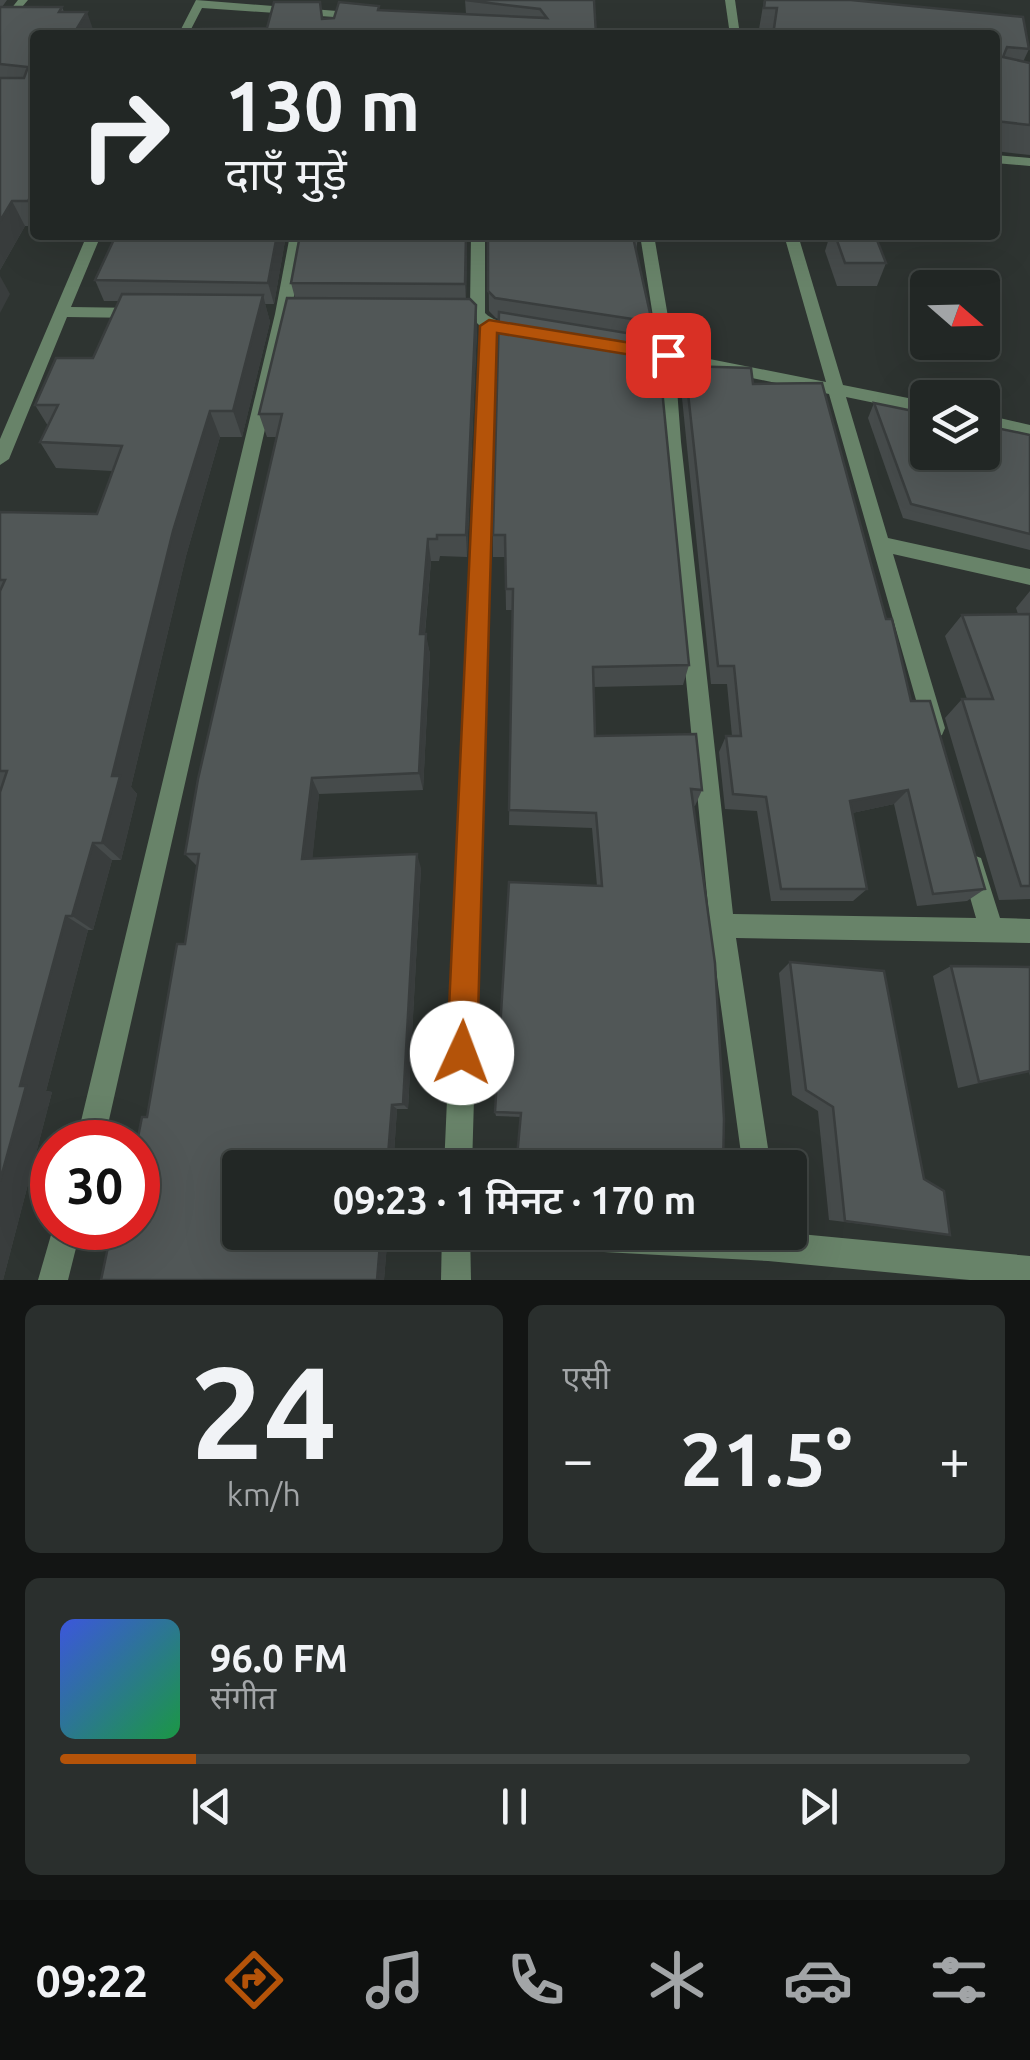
<!DOCTYPE html>
<html lang="hi">
<head>
<meta charset="utf-8">
<style>
  body { margin:0; font-family:Ubuntu,"Noto Sans Devanagari",sans-serif; background:#2a2f2d; color:#f1f3f6; height:100vh; display:flex; flex-direction:column; font-size:38px; white-space:nowrap }
  * { box-sizing:border-box; margin:0 }
  p { font-size:32px; color:#a2a5a7 }
  .icon { flex:none; width:55px; height:55px; fill:none; stroke:currentColor; stroke-width:2; stroke-linecap:round; stroke-linejoin:round }
  .map { position:relative; height:1280px; overflow:hidden }
  .panel { display:flex; flex-direction:column; gap:25px; padding:25px; background:#131514; flex:1 }
  .panel>* { flex:none }
  .guide { position:absolute; left:30px; top:30px; width:970px; height:210px; border-radius:10px; box-shadow:0 10px 40px #0002,0 0 0 2px #3f4442; background:#222725; color:#f1f3f6; overflow:hidden }
  .needle { width:65px; rotate:110deg }
  .buttons { position:absolute; left:910px; top:270px; display:grid; gap:20px }
  .buttons a { display:grid; place-items:center; width:90px; height:90px; border-radius:10px; background:#222725; box-shadow:0 10px 40px #0002,0 0 0 2px #3f4442; font-size:50px }
  .speed { position:absolute; left:30px; top:1120px; display:flex; gap:20px; font-size:50px; font-weight:700; text-align:center }
  .speed>* { display:grid; place-content:center; width:130px; height:130px; border-radius:50%; background:#222725; box-shadow:0 10px 40px #0002,0 0 0 2px #3f4442; line-height:1 }
  .speed .limit { border:15px solid #d22; background:#fff; color:#111 }
  .pin { position:absolute; display:grid; place-items:center; width:85px; height:85px; color:#fff; margin:-42px; border-radius:20px; box-shadow:0 5px 15px #0006 }
  .me { position:absolute; width:110px; margin:-55px; rotate:2deg; stroke-linejoin:round; filter:drop-shadow(0 0 8px #0008) }
  .turn { display:flex; align-items:center; gap:35px; height:210px; padding:0 30px; font-size:45px }
  .turn .icon { width:130px; height:130px; stroke-width:2.5 }
  .turn b { display:block; font-size:70px; line-height:85px }
  .big { font-size:75px; font-weight:600; line-height:1.1 }
  .panel .widget { flex:1; display:flex; flex-direction:column; justify-content:center; gap:15px; min-width:0; padding:0 35px; border-radius:15px; background:#2a2f2d }
  .panel .dial { align-items:center; gap:0 }
  .dial b { font-size:130px; line-height:1 }
  .song { display:flex; align-items:center; gap:30px }
  .cover { width:120px; height:120px; border-radius:15px; background:linear-gradient(135deg,hsl(230 70% 55%),hsl(140 70% 35%)) }
  .played { height:10px; border-radius:5px; background:linear-gradient(90deg,#b45309 15%,#3f4442 15%) }
  .keys { display:flex; justify-content:space-around; direction:ltr }
  .heat { display:flex; justify-content:space-between; align-items:center; font-size:55px; direction:ltr }
  .panel .tiles { flex:1; display:grid; gap:25px; grid-template-columns:1fr 1fr }
  .widget:last-child { grid-column:span 2 }
  .trip { position:absolute; left:222px; top:1150px; width:585px; height:100px; border-radius:10px; background:#222725; box-shadow:0 10px 40px #0002,0 0 0 2px #3f4442; font-weight:600; line-height:100px; text-align:center }
  .tabs { display:flex; height:160px; justify-content:space-around; align-items:center; background:#0e100f; color:#a2a5a7 }
  .tabs .icon { width:70px; height:70px }
  .tabs .current { color:#b45309 }
  .tabs b { font-size:45px; color:#f1f3f6 }
  .map>svg:first-child { display:block }
</style>
</head>
<body>
<div class="map">
<svg width="1030" height="1280" viewBox="0 0 1030 1280">
  <rect width="100%" height="100%" fill="#2e3431"/>
  <g fill="none" stroke-linecap="round" stroke-linejoin="round">
    <g fill="#688369" fill-rule="evenodd">
      <path d="M18 0H28L0 33V23Z"/>
      <path d="M196 0 363 13 368 16 363 19 202 8 188 35H178Z"/>
      <path d="M725 0H735L740 35H730Z"/>
      <path d="M995 155 1030 158V166L995 163Z"/>
      <path d="M87 235H101L71 307 139 308 147 313 139 318 67 317 9 459 0 465V439Z"/>
      <path d="M290 235H304L291 314 104 1142H76L275 314Z"/>
      <path d="M471 235H485V313C498 326 517 320 531 331L523 336 496 332 472 1168H444L481 327 473 319H452L444 314 452 309H470Z"/>
      <path d="M640 235H654L674 352 826 382 784 235H798L843 385 928 402V414L846 397 888 538 1030 569V585L893 554 945 728 942 735 934 738 926 735 829 394 675 362 681 442 733 914 976 918 961 866 965 858 973 855 981 858 1000 918 1030 919V943L736 938 771 1168H743L710 926 663 442 659 359 647 353 658 348Z"/>
      <path d="M982 414 1030 425V437L982 426Z"/>
      <path d="M53 1228H81L68 1280H38Z"/>
      <path d="M442 1232H470L471 1280H441Z"/>
      <path d="M480 1232H779L1030 1256V1280H970L768 1261 494 1246 484 1242Z"/>
    </g>
  </g>
  <g fill="#464b4b">
    <path d="M0 0H7L2 7H62L64 12 35 35V226H25L0 270Z"/>
    <path d="M465 0H594L596 35 267 28 320 2 323 19 380 10 466 14Z"/>
    <path d="M764 0H851L1023 17 1029 49 1023 62 1030 63V155L995 151V35H758Z"/>
    <path d="M110 235H286L274 304H265L270 322 242 437H220L186 556 131 787 137 794 121 860H112L93 930H88L46 1091 52 1092 3 1280H0V512L97 514 112 471 56 468 40 442 48 426 35 405 93 358 119 301H104L95 280 113 242Z"/>
    <path d="M300 235H467L466 299 476 305 477 328 467 557 440 556 439 561H431L425 634 430 654 423 790 319 794 312 859 421 868 408 1109H397L393 1168H240V1232H388L384 1280 138 1228 147 1117 185 944 197 866 185 854 276 437H267L259 414 295 298 291 283Z"/>
    <path d="M488 235 638 237 636 251 652 322 650 336 689 665 683 685 594 687 595 736 702 790 695 806H693L521 1117 496 1116 495 1112 597 886 592 828 509 825 513 610H506L505 557H493V535L499 319 496 318 489 311Z"/>
    <path d="M830 235H875L886 263 877 286H837L825 251Z"/>
    <path d="M685 366 753 384 886 619 911 701 985 889 967 901 917 906 894 804 852 813 867 889 853 901H771L757 811 725 809 719 752 726 736H732L727 684H711L681 388Z"/>
    <path d="M874 403 1030 435V550L903 518 868 418Z"/>
    <path d="M1030 591V899L999 900 945 718 962 699H967L945 636 962 615 1018 614 1016 608Z"/>
    <path d="M790 962 924 1179 950 1235 829 1220 818 1111 792 1095 779 973Z"/>
    <path d="M951 966 1030 967V1076L1029 1071 958 1088 933 976Z"/>
  </g>
  <g fill="#393d3d">
    <path d="M87 12 95 35H73Z"/>
    <path d="M35 188V215L28 201Z"/>
    <path d="M12 201 25 226 0 270V221Z"/>
    <path d="M277 235H286L274 304 268 283Z"/>
    <path d="M466 235H467L466 305 465 284Z"/>
    <path d="M0 276 10 294 0 313Z"/>
    <path d="M263 295 270 322 242 437 233 411Z"/>
    <path d="M476 305 477 328 467 557 466 535Z"/>
    <path d="M210 411 220 437 186 556 131 787 137 794 121 860 102 843 112 776 173 531Z"/>
    <path d="M428 539 431 561 423 654 420 634Z"/>
    <path d="M426 634 430 654 423 790 419 773Z"/>
    <path d="M312 778 319 794 311 873 302 859Z"/>
    <path d="M908 790 894 804 838 816 850 801Z"/>
    <path d="M93 843 112 860 93 930 72 916Z"/>
    <path d="M417 854 421 868 408 1109 403 1104Z"/>
    <path d="M66 916 88 930 46 1091 52 1092 3 1280H0V1181L20 1086Z"/>
    <path d="M392 1105 397 1109 393 1168H387Z"/>
    <path d="M381 1232H388L384 1280H377Z"/>
  </g>
  <g fill="#515757" stroke="#393d3d" stroke-width="2.5">
    <path d="M465 0H594L596 35H198L201 29 267 28 274 2H320L322 19 334 18 339 2 379 6 378 10 547 18 540 9Z"/>
    <path d="M765 0H851L1023 17 1029 49 1007 47 1003 57 1030 63V125L995 121V35H773L777 8H764Z"/>
    <path d="M0 7H62L59 12H87L73 35H35V188L28 201H12L0 221V78H24L28 67 0 64Z"/>
    <path d="M110 235H277L268 283 95 280 116 235Z"/>
    <path d="M300 235H466L465 284 291 283Z"/>
    <path d="M488 235H638V237H633L652 322 495 298 488 291Z"/>
    <path d="M835 235H875L886 263H845Z"/>
    <path d="M122 294 263 295 233 411H210L173 531 112 776H120L102 843H93L72 916H66L20 1086H26L0 1181V792L7 771H0V591L5 580H0V512L97 514 122 446 40 442 58 405H35L56 358H93Z"/>
    <path d="M287 298 470 299 476 305 466 535H437V539H428L420 634H426L419 773 312 778 302 859 417 854 403 1104 392 1105 387 1168H240V1232H381L377 1280H101L112 1228H138L137 1142 142 1117H147L177 944H185L199 854H185L198 779 282 414H259Z"/>
    <path d="M499 312 657 338 689 665 593 667 595 736 696 734 702 790 691 789 715 963 724 1119 723 1168H516L521 1113 495 1112 509 882 602 886 596 813 509 810 513 589H506L505 535H493Z"/>
    <path d="M685 366 751 368 753 384 822 383 886 619H892L911 701H930L985 889 933 894 908 790 850 801 867 889H781L766 797 733 794 726 736H741L734 666H718Z"/>
    <path d="M874 403 928 414V452H982V425L1030 435V534L911 504Z"/>
    <path d="M1030 614V886H1021L962 699H993L962 615Z"/>
    <path d="M790 962 884 971 924 1179 944 1191 950 1235 845 1221 833 1107 806 1090Z"/>
    <path d="M951 966 1030 967V1071L979 1082Z"/>
  </g>
  <path fill="#b45309" stroke="#753606" stroke-width="2.5" d="M489 320 668 349 676 355 668 361 497 333 477 1053 473 1063 462 1068 452 1063 447 1053 480 326Z"/>
</svg>
<div class="buttons">
<a><svg class="needle" viewBox="-14 -14 28 28"><path d="M0-13l5 13h-10z" fill="#e53935"/><path d="M0 13l5-13h-10z" fill="#a2a5a7"/></svg></a>
<a><svg class="icon" aria-label="layers" viewBox="0 0 24 24"><path d="M12 4l9 5-9 5-9-5zM3 14l9 5 9-5"/></svg></a>
</div>
<div class="speed"><div class="limit">30</div></div>
<div class="pin" style="left:668px;top:355px;background:#d93025"><svg class="icon" aria-label="arrive" viewBox="0 0 24 24"><path d="M6 21V4h12l-3 4 3 4H6"/></svg></div>
<svg class="me" style="left:462px;top:1053px" viewBox="-20 -20 40 40"><circle r="19" fill="#fff"/><path d="M0-13L10 11 0 6-10 11z" fill="#b45309"/></svg>
<div class="trip">09:23 · 1 मिनट · 170 m</div>
<div class="guide">
<div class="turn"><svg class="icon" aria-label="right" viewBox="0 0 24 24"><path d="M7 20v-9h11M14 6l5 5-5 5"/></svg><div><b>130 m</b>दाएँ मुड़ें</div></div>
</div>
</div>
<section class="panel">
<div class="tiles">
<div class="widget dial"><b>24</b><p>km/h</p></div>
<div class="widget"><p>एसी</p>
<div class="heat"><a>−</a><b class="big">21.5°</b><a>+</a></div>
</div>
<div class="widget">
<div class="song"><i class="cover"></i><div><b>96.0 FM</b><p>संगीत</p></div></div>
<div class="played"></div>
<div class="keys"><svg class="icon" aria-label="previous" viewBox="0 0 24 24"><path d="M18 5L8 12l10 7zM5 5v14"/></svg><svg class="icon" aria-label="pause" viewBox="0 0 24 24"><path d="M8 5v14M16 5v14"/></svg><svg class="icon" aria-label="next" viewBox="0 0 24 24"><path d="M6 5l10 7-10 7zM19 5v14"/></svg></div>
</div>
</div>
</section>
<nav class="tabs">
<b>09:22</b>
<svg class="icon current" aria-label="directions" viewBox="0 0 24 24"><path d="M12 3l9 9-9 9-9-9zM9 14v-3h6M13 9l2 2-2 2"/></svg>
<svg class="icon" aria-label="music" viewBox="0 0 24 24"><path d="M9 18V5l10-2v13"/><circle cx="6" cy="18" r="3"/><circle cx="16" cy="16" r="3"/></svg>
<svg class="icon" aria-label="phone" viewBox="0 0 24 24"><path d="M5 4h4l2 5-3 2q2 4 5 5l2-3 5 2v4C11 20 4 13 5 4z"/></svg>
<svg class="icon" aria-label="climate" viewBox="0 0 24 24"><path d="M12 3v18M4 7l16 10M4 17L20 7"/></svg>
<svg class="icon" aria-label="car" viewBox="0 0 24 24"><path d="M5 17H2v-5l4-1 3-4h7l3 4 3 1v5h-3M9 17h6M6 11h13"/><circle cx="7" cy="17" r="2"/><circle cx="17" cy="17" r="2"/></svg>
<svg class="icon" aria-label="filters" viewBox="0 0 24 24"><path d="M4 7h16M4 17h16"/><circle cx="9" cy="7" r="2"/><circle cx="15" cy="17" r="2"/></svg>
</nav>
</body>
</html>
